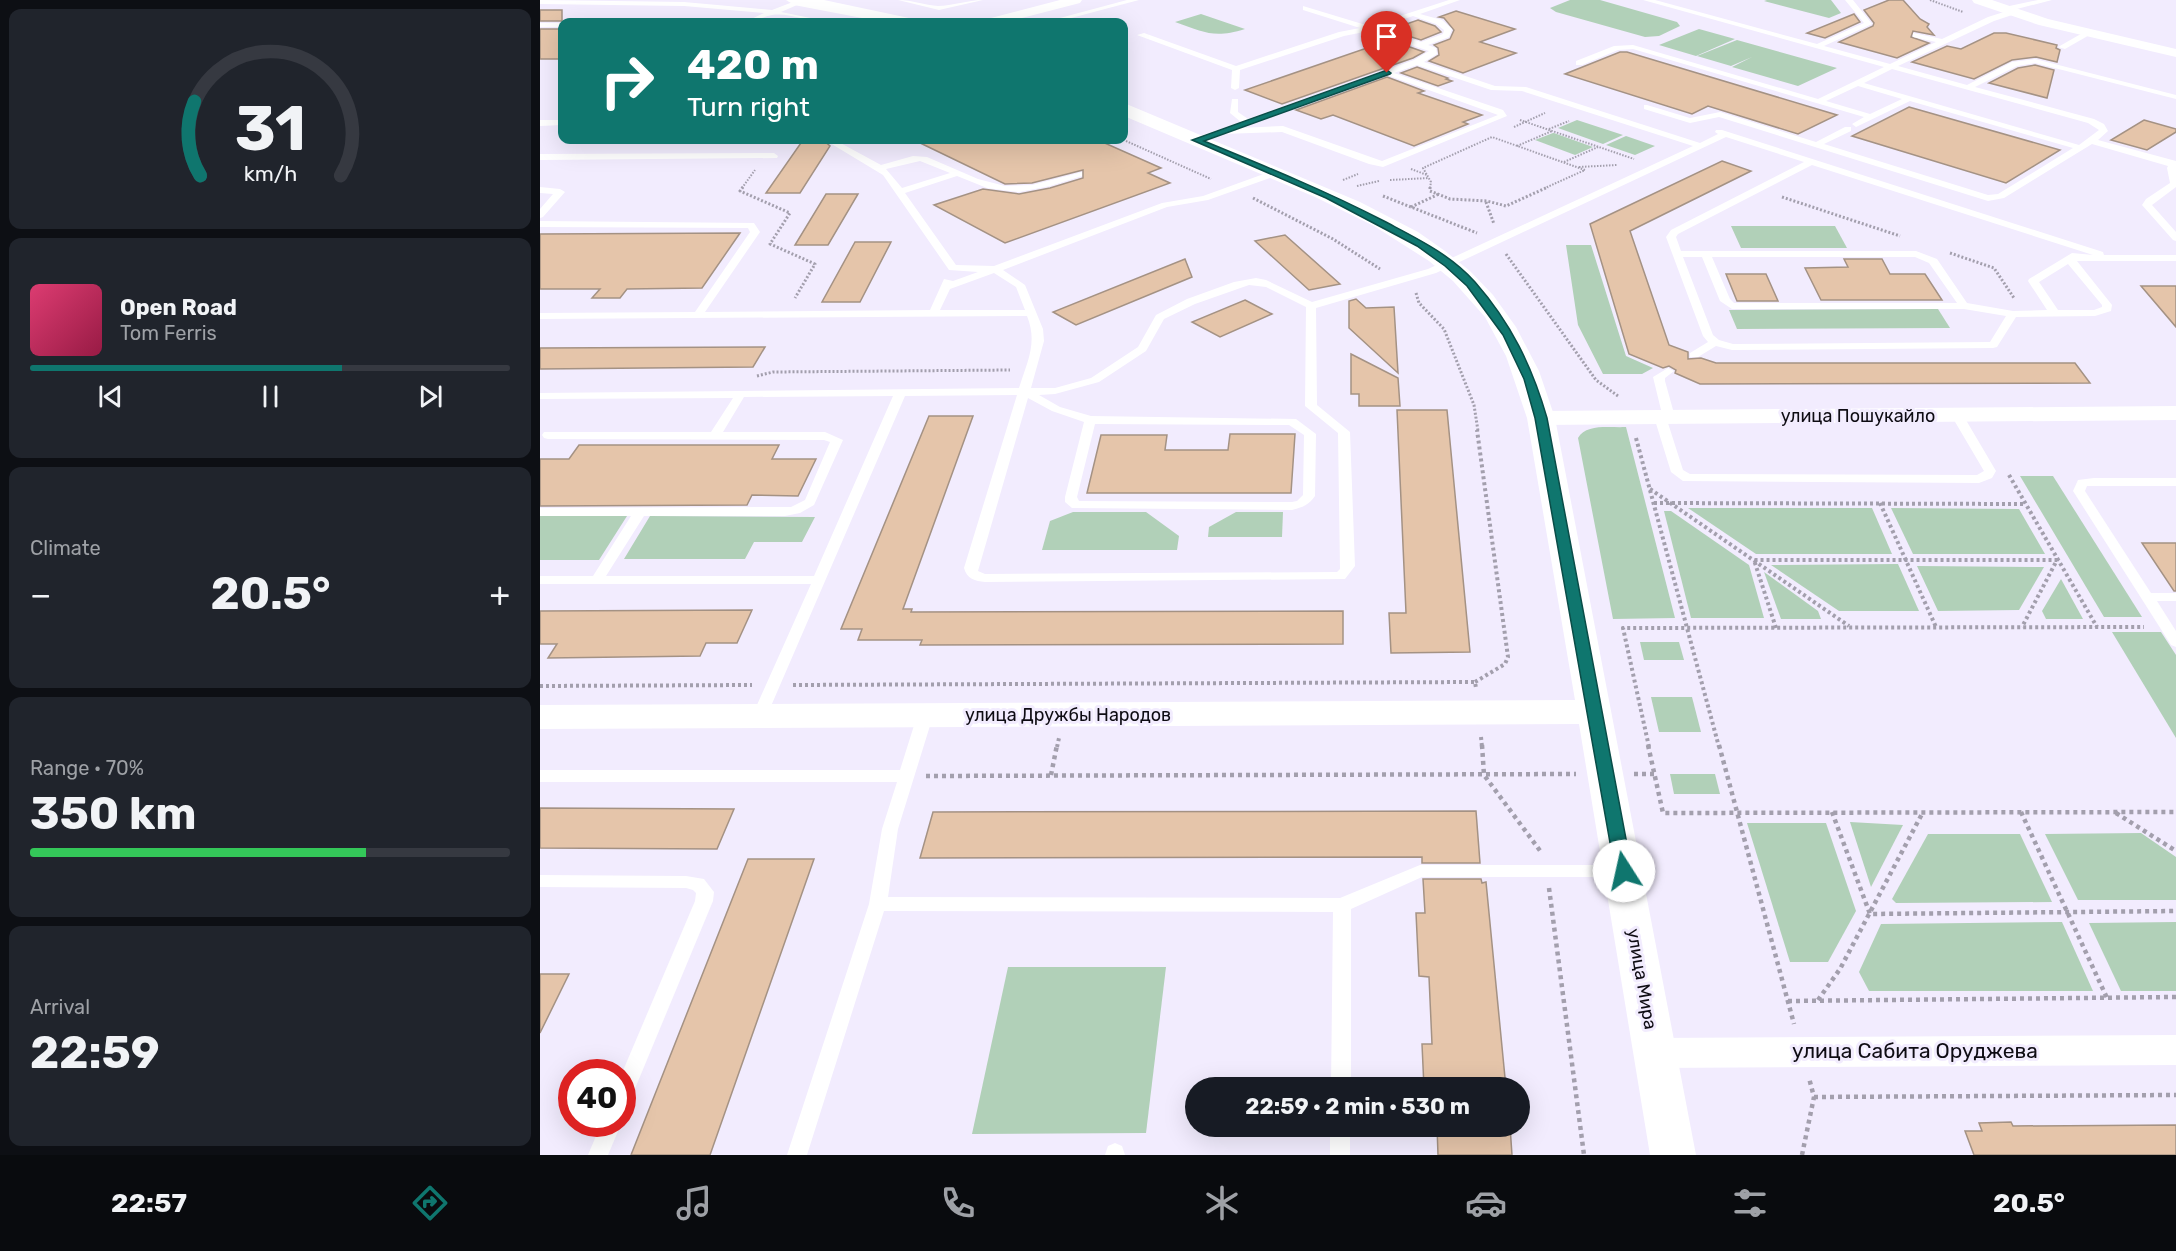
<!DOCTYPE html>
<html lang="en">
<head>
<meta charset="utf-8">
<style>
  body { margin:0; font-family:Rubik,sans-serif; background:#20242c; color:#f1f3f6; height:100vh; display:flex; flex-direction:column; font-size:22px; white-space:nowrap }
  * { box-sizing:border-box; margin:0 }
  p { font-size:20px; color:#9ea1a6 }
  .icon { flex:none; width:33px; height:33px; fill:none; stroke:currentColor; stroke-width:2; stroke-linecap:round; stroke-linejoin:round }
  .map { position:relative; flex:1; overflow:hidden }
  .details { display:flex; flex-direction:column; gap:9px; padding:9px; background:#0d0f14; width:540px }
  .details>* { flex:none }
  .hud { position:absolute; left:18px; top:18px; width:570px; height:126px; border-radius:12px; box-shadow:0 6px 24px #0002; background:#0f766e; color:#fff; overflow:hidden }
  .speed { position:absolute; left:18px; top:1059px; display:flex; gap:12px; font-size:30px; font-weight:700; text-align:center }
  .speed>* { display:grid; place-content:center; width:78px; height:78px; border-radius:50%; background:#171b24; box-shadow:0 6px 24px #0002; line-height:1 }
  .speed .limit { border:9px solid #d22; background:#fff; color:#111 }
  .pin { position:absolute; display:grid; place-items:center; width:51px; height:51px; color:#fff; margin:-62px -26px; border-radius:50% 50% 50% 0; rotate:-45deg; box-shadow:0 0 6px #0007 }
  .pin .icon { rotate:45deg }
  .me { position:absolute; width:66px; margin:-33px; rotate:350deg; stroke-linejoin:round; filter:drop-shadow(0 0 4px #0008) }
  .turn { display:flex; align-items:center; gap:21px; height:126px; padding:0 30px; font-size:27px }
  .turn .icon { width:78px; height:78px; stroke-width:2.5 }
  .turn b { display:block; font-size:42px; line-height:51px }
  .big { font-size:45px; font-weight:700; line-height:1.1 }
  .details .tile { flex:1; display:flex; flex-direction:column; justify-content:center; gap:9px; min-width:0; padding:0 21px; border-radius:12px; background:#20242c }
  .details .dial { align-items:center; gap:0 }
  .dial svg { height:156px; overflow:visible; fill:none; stroke:#363941; stroke-width:7; stroke-linecap:round; text-anchor:middle }
  .dial text { fill:#f1f3f6; stroke:none }
  .song { display:flex; align-items:center; gap:18px }
  .cover { width:72px; height:72px; border-radius:9px; background:linear-gradient(135deg,hsl(340 70% 55%),hsl(340 70% 35%)) }
  .played { height:6px; border-radius:3px; background:linear-gradient(90deg,#0f766e 65%,#363941 65%) }
  .keys { display:flex; justify-content:space-around; direction:ltr }
  .heat { display:flex; justify-content:space-between; align-items:center; font-size:33px; direction:ltr }
  .charge { height:9px; border-radius:4px; background:linear-gradient(90deg,#34c759 70%,#363941 0) }
  .trip { position:absolute; left:645px; top:1077px; width:345px; height:60px; border-radius:30px; background:#171b24; box-shadow:0 6px 24px #0002; font-weight:700; line-height:60px; text-align:center }
  .tabs { display:flex; height:96px; justify-content:space-around; align-items:center; background:#090b0e; color:#9ea1a6 }
  .tabs .icon { width:42px; height:42px }
  .tabs .current { color:#0f766e }
  .tabs b { font-size:27px; color:#f1f3f6 }
  main { display:flex; flex:1; min-height:0 }
  .map>svg:first-child { display:block }
</style>
</head>
<body>
<main>
<section class="details">
<div class="tile dial"><svg viewBox="0 0 100 80">
<path d="M14 69A42 42 0 1 1 86 69"/>
<path d="M14 69A42 42 0 0 1 11 31" stroke="#0f766e"/>
<text x="50" y="56" font-size="32" font-weight="700">31</text>
<text x="50" y="72" font-size="11">km/h</text>
</svg></div>
<div class="tile">
<div class="song"><i class="cover"></i><div><b>Open Road</b><p>Tom Ferris</p></div></div>
<div class="played"></div>
<div class="keys"><svg class="icon" aria-label="previous" viewBox="0 0 24 24"><path d="M18 5L8 12l10 7zM5 5v14"/></svg><svg class="icon" aria-label="pause" viewBox="0 0 24 24"><path d="M8 5v14M16 5v14"/></svg><svg class="icon" aria-label="next" viewBox="0 0 24 24"><path d="M6 5l10 7-10 7zM19 5v14"/></svg></div>
</div>
<div class="tile"><p>Climate</p>
<div class="heat"><a>−</a><b class="big">20.5°</b><a>+</a></div>
</div>
<div class="tile"><p>Range · 70%</p><b class="big">350 km</b><div class="charge"></div></div>
<div class="tile"><p>Arrival</p><b class="big">22:59</b></div>
</section>
<div class="map">
<svg width="1636" height="1155" viewBox="0 0 1636 1155">
  <rect width="100%" height="100%" fill="#f2ecfe"/>
  <g fill="#b1d0b8">
    <path d="M1030 0H1060L1137 22 1140 26 1119 36 1105 37 1016 12 1010 8Z"/>
    <path d="M1227 0H1291L1301 13 1289 18 1224 1Z"/>
    <path d="M661 14 705 29C673 39 665 32 635 22Z"/>
    <path d="M1159 29 1195 39 1156 56 1119 45Z"/>
    <path d="M1197 40 1297 68 1258 86 1192 67 1212 57 1191 66 1157 56Z"/>
    <path d="M1037 120 1083 135 1063 144 1018 128Z"/>
    <path d="M1013 133H1014L1053 147 1035 155 995 140Z"/>
    <path d="M1086 136 1115 146 1095 155 1066 145Z"/>
    <path d="M1191 226H1295L1307 248H1201Z"/>
    <path d="M1026 245H1051L1086 356 1113 368 1102 374H1063L1038 325Z"/>
    <path d="M1398 309 1410 328 1197 329 1189 310Z"/>
    <path d="M1085 427H1086L1135 618 1073 619 1038 438C1046 423 1071 428 1085 427Z"/>
    <path d="M1480 476H1513L1602 617H1564Z"/>
    <path d="M1148 508H1332L1352 554H1216Z"/>
    <path d="M1351 508 1479 509 1505 554H1373Z"/>
    <path d="M1124 511H1131L1209 565 1224 618H1151Z"/>
    <path d="M533 512H606L639 536 637 550H502L510 521Z"/>
    <path d="M696 512H743L742 537H668L669 527Z"/>
    <path d="M0 516H87L59 560H0Z"/>
    <path d="M110 516 275 517 262 542H214L205 559H84Z"/>
    <path d="M1358 564 1379 611H1299L1231 565Z"/>
    <path d="M1377 566 1504 567 1479 610 1398 611Z"/>
    <path d="M1224 572 1278 611 1281 619H1241Z"/>
    <path d="M1521 579 1543 619H1506L1502 611Z"/>
    <path d="M1572 632H1621L1636 655V738Z"/>
    <path d="M1100 642H1139L1144 660H1104Z"/>
    <path d="M1111 697H1152L1161 732H1119Z"/>
    <path d="M1130 774H1175L1180 794H1134Z"/>
    <path d="M1310 822 1363 825 1331 887Z"/>
    <path d="M1207 823H1286L1316 911 1288 962H1250Z"/>
    <path d="M1601 833 1636 857V900H1538L1505 834Z"/>
    <path d="M1388 834H1480L1512 902 1356 903 1352 899Z"/>
    <path d="M1522 922 1553 991H1329L1319 972 1341 924Z"/>
    <path d="M1636 922V991H1581L1549 923Z"/>
    <path d="M468 967H626L606 1133 432 1134Z"/>
  </g>
  <g fill="#e5c5aa" stroke="#a49284" stroke-width="1.5">
    <path d="M1349 0H1363L1380 19 1389 24 1387 27 1394 35 1373 31 1371 37 1389 43 1357 58 1299 42 1333 26 1334 23 1324 10Z"/>
    <rect x="0" y="10" width="22" height="11"/>
    <path d="M916 11 975 29 940 42 976 53 923 73 889 61 899 55 898 48 894 45 910 39 914 30 904 18 899 17Z"/>
    <path d="M1314 14 1320 22 1285 38 1267 33Z"/>
    <path d="M878 20 895 26 901 32 881 40 849 30Z"/>
    <rect x="0" y="29" width="22" height="30"/>
    <path d="M1454 33H1466L1517 45 1516 48 1520 50 1517 62 1496 57 1472 60 1434 79 1372 62 1407 46 1421 49Z"/>
    <path d="M850 40 884 52 873 58 742 104 705 90Z"/>
    <path d="M1080 52H1087L1297 115 1258 134 1168 106 1152 114 1025 74Z"/>
    <path d="M1495 65 1514 70 1507 98 1449 83 1478 68Z"/>
    <path d="M877 67 908 78 906 79 912 81 898 86 861 73Z"/>
    <path d="M847 77 884 91 878 93 942 115 923 122 928 124 874 146 793 115 781 119 756 110Z"/>
    <path d="M1369 107 1520 150 1466 183 1312 136Z"/>
    <path d="M1604 120 1636 129V132L1607 150 1571 140Z"/>
    <path d="M263 140H283L290 146 260 193H226Z"/>
    <path d="M374 140H558L621 168 608 173 630 183 465 243 394 205 443 189 479 194 510 188 543 178V170L492 183 465 184Z"/>
    <path d="M1182 161 1211 171 1090 231 1129 345 1148 352V359L1161 358 1176 363H1535L1550 383 1160 384 1135 373 1136 370 1129 366 1123 368 1089 354 1050 224Z"/>
    <path d="M286 194H318L288 245H255Z"/>
    <path d="M200 233 162 288 87 289 80 298H52L60 289H0V234Z"/>
    <path d="M745 235 800 284 769 290 715 241Z"/>
    <path d="M315 242H351L320 302H282Z"/>
    <path d="M645 259 652 277 536 325 513 312Z"/>
    <path d="M1304 259H1342L1350 274H1385L1402 300H1281L1265 268 1308 267Z"/>
    <path d="M1186 274H1226L1238 301H1197Z"/>
    <path d="M1601 286H1636V327Z"/>
    <path d="M816 299 826 308 854 307 858 373 809 328V301Z"/>
    <path d="M705 300 732 314 680 337 652 322Z"/>
    <path d="M225 347 213 367 0 369V348Z"/>
    <path d="M811 354 858 378 860 406H819V394H811Z"/>
    <path d="M857 410H907L930 652 851 653 849 613H866Z"/>
    <path d="M389 416H433L363 609H372L371 612 803 611V644L380 645 382 640H318L322 629H301Z"/>
    <path d="M690 434H755L751 493H547L561 435H627L625 450H688Z"/>
    <path d="M39 445H239L232 459H276L258 496 212 495 207 505 0 506V459H29Z"/>
    <path d="M1602 543H1636V591H1634Z"/>
    <path d="M212 610 197 643H166L160 656 8 658 17 644H0V611Z"/>
    <path d="M0 808 194 809 177 849 0 848Z"/>
    <path d="M936 811 940 863H882V857L380 858 393 812Z"/>
    <path d="M208 859H274L170 1155H91Z"/>
    <path d="M883 879H941L942 883 946 882 966 1088H884L882 1044H892L889 977 879 976 876 913H885Z"/>
    <path d="M0 974H29L0 1033Z"/>
    <path d="M1471 1122 1473 1126 1636 1125V1155H1434L1425 1131H1442L1439 1123Z"/>
    <path d="M897 1126H970L972 1155H898Z"/>
  </g>
  <g fill="none" stroke-linecap="round" stroke-linejoin="round">
    <g stroke="#a39fad" stroke-width="2" stroke-dasharray="1.5 1.5" stroke-linecap="butt">
      <path d="M1390 0 1423 12"/>
      <path d="M980 120 1094 159"/>
      <path d="M974 127 1005 113"/>
      <path d="M1009 129 1029 121"/>
      <path d="M586 141 671 179"/>
      <path d="M977 146 1012 131"/>
      <path d="M1024 162 1058 147"/>
      <path d="M1039 167 1077 165"/>
      <path d="M871 169 887 175"/>
      <path d="M803 180 818 174"/>
      <path d="M850 180 889 178"/>
      <path d="M817 186 839 181"/>
      <path d="M202 188 215 170"/>
      <path d="M890 188 891 182 883 168 952 137 1045 170 1005 188"/>
    </g>
    <g stroke="#a39fad" stroke-width="3" stroke-dasharray="2 2" stroke-linecap="butt">
      <path d="M203 187 200 191 250 213 230 244 275 264 255 298"/>
      <path d="M890 187V191L910 199 947 201 966 206 1008 187"/>
      <path d="M843 196 937 233"/>
      <path d="M1242 197 1360 236"/>
      <path d="M713 198 793 239 840 269"/>
      <path d="M946 202 954 224"/>
      <path d="M871 207 899 194"/>
      <path d="M1410 253 1454 268 1474 298"/>
      <path d="M966 254 1056 380 1078 396"/>
      <path d="M876 293 879 303 904 329 934 405 938 431"/>
      <path d="M217 376 233 372 470 370"/>
    </g>
    <g stroke="#a39fad" stroke-width="4" stroke-dasharray="3 3" stroke-linecap="butt">
      <path d="M1096 438 1179 747"/>
      <path d="M1469 475 1557 627"/>
      <path d="M1110 489 1309 626"/>
      <path d="M1114 503 1485 504"/>
      <path d="M1340 503 1396 627"/>
      <path d="M1236 628 1214 560H1517L1482 627"/>
      <path d="M935 682 965 664 968 657 937 430"/>
      <path d="M253 685 935 682 936 688"/>
      <path d="M0 686 212 685"/>
      <path d="M941 737 942 747"/>
      <path d="M517 747 519 738"/>
      <path d="M1109 747 1083 628 1604 627"/>
    </g>
    <g stroke="#a39fad" stroke-width="4.5" stroke-dasharray="4 4" stroke-linecap="butt">
      <path d="M942 745 944 775 1001 852"/>
      <path d="M1108 745 1123 813 1636 812"/>
      <path d="M1179 745 1254 1024"/>
      <path d="M1094 774H1116"/>
      <path d="M511 775 517 745"/>
      <path d="M386 776 1036 774"/>
      <path d="M1292 812 1330 914 1636 911"/>
      <path d="M1481 812 1567 998"/>
      <path d="M1576 813 1636 851"/>
      <path d="M1009 888 1044 1155"/>
      <path d="M1278 1000 1300 969 1383 812"/>
      <path d="M1248 1001 1636 997"/>
      <path d="M1274 1097 1636 1095"/>
      <path d="M1262 1155 1274 1097 1269 1078"/>
    </g>
    <g fill="#fff" fill-rule="evenodd">
      <path d="M0 0 144 2 232 10 258 0H265L264 2 241 12 290 22C271 24 251 12 232 15 222 17 215 22 205 22L224 13 144 6 0 4Z"/>
      <path d="M358 0C372 0 385 5 398 6 412 6 428 0 443 0L399 10Z"/>
      <path d="M587 0H599L516 22H505Z"/>
      <path d="M909 0H920L880 14 902 20 912 29 909 37 888 45 896 48 897 54 884 62 955 86 986 87 1160 143 1178 134 1175 132 1176 130H1182L1563 252 1564 255H1636V261H1537L1572 305 1571 311 1555 316 1476 317 1457 347 1453 348 1192 350 1176 346 1158 357H1150V353L1168 342 1163 336 1126 237 1131 230 1264 162 1186 137 896 273 776 308 777 405 810 432 815 566 805 579 445 582C435 581 427 579 424 568L477 395 365 396 225 720H215L212 716 271 584H0V576H53L91 516H0V508L251 507 265 500 290 442 284 440 8 439 4 438 2 435 4 432H171L193 398 0 399V393L479 388C487 362 498 343 487 316L0 319V313L155 312 210 232 208 228 0 227V221L214 223 220 232 165 312 390 310 404 279 413 281 438 272 409 270 343 175 285 140H295L341 165 373 156 387 157 438 179 465 186 492 185 542 172V176L510 186 479 192 447 188 417 176 365 193 416 265 454 266 622 203 663 196 732 171H738V175L668 200 627 207 463 270 485 285 503 329 504 341 491 388H515L551 378 598 347 616 315 647 299 694 282 716 278 726 280 772 302 888 269 1153 146 982 91 951 90 877 65 854 73 963 110 967 116 843 167 829 164 742 132 683 134 657 143 653 140 654 138 701 122 690 113 692 99H698V112L708 119 874 60 889 51 829 31 804 36 700 70 699 88 695 90 691 88 692 70 597 35 604 33 696 66 799 32 820 28 763 10V6L829 26ZM873 16 896 24 904 30 903 34 881 42 837 28ZM847 75 958 115 842 161 743 126 699 128ZM380 161 410 173 362 188 346 169ZM1272 165 1553 255 1532 253 1489 279 1488 281 1507 310 1473 311 1427 303 1397 259 1376 251H1141L1136 237 1138 234ZM1143 257H1162L1180 301 1192 309H1424L1466 316 1450 342 1193 344 1179 340 1173 335ZM1172 257H1375L1389 263 1417 303H1194L1190 299ZM1528 264 1562 305V307L1554 310H1518L1499 282ZM454 273 476 287 485 310H400L410 289ZM709 285 726 287 766 307 765 406 798 433 800 569 797 572 445 574 438 571 488 398 512 411 544 422 525 497V502L532 508 752 510C763 507 769 505 775 496L776 434 756 419 551 416 520 407 499 395 515 394 559 382 606 351 624 319 655 304ZM353 396 274 576H66L104 516H245L260 513 274 505 303 440 285 432H183L204 397ZM555 424 749 425 764 435 763 495 757 501 752 502 539 501 537 497Z"/>
      <path d="M1103 0H1115L1277 44 1324 23 1305 0H1313L1332 24 1284 46 1350 64 1396 42 1373 37V33L1402 39 1448 17 1467 11 1460 12V8L1498 0H1512L1473 10 1475 14 1454 21 1358 66 1427 85 1472 62 1495 59 1636 95V99L1495 63 1477 66 1435 87 1554 119 1564 124 1568 131 1558 140 1636 161V187L1612 205 1636 232V241L1633 240 1602 205 1606 199 1630 183 1627 168 1628 166 1552 144 1464 198 1448 201 1179 117 1150 123 1104 109V105H1107L1150 118 1180 112 1276 142 1305 127H1311V131L1284 144 1448 195 1458 194 1533 148 1370 101 1316 127 1312 124 1324 117 1093 49 1078 50 1042 65H1036V61L1074 46 1093 45 1278 99 1344 67ZM1352 69 1548 123 1559 130 1539 145 1324 83ZM1318 86 1362 99 1330 114 1286 101Z"/>
      <path d="M468 16 487 20 488 22 465 20 464 18Z"/>
      <rect x="0" y="23" width="22" height="4"/>
      <path d="M1546 31 1553 33 1525 49 1518 47Z"/>
      <path d="M0 120H22V125L0 126Z"/>
      <path d="M234 153 238 156 237 158 0 160V154Z"/>
      <path d="M0 187 20 189 25 192 3 217 0 218V209L13 194 0 193Z"/>
      <path d="M1128 368 1134 371 1125 378V381L1135 417 1133 419 1127 420 1143 470 1150 474 1437 475 1444 471 1411 415 1417 411 1423 415 1456 471 1452 478 1439 483 1143 481 1131 472 1114 417 1116 415 1122 414 1113 377Z"/>
      <path d="M1554 478H1636V486H1547L1545 491 1611 593H1636V601H1617L1636 631V647L1631 645 1533 491 1538 480Z"/>
      <path d="M385 711 390 712 393 716 358 829 348 897 800 898 880 865H1081L1087 867 1089 871 1087 875 1081 877H882L811 909V1088H791L793 912 344 911 267 1155H247L329 904 342 829 357 782H0V770H360L377 716 380 712Z"/>
      <path d="M0 875 146 876 164 879 174 892 173 901 89 1103 82 1105V1073L155 901 156 893 153 890 146 888 0 887Z"/>
      <path d="M61 1124H81L68 1155H48Z"/>
      <rect x="790" y="1126" width="20" height="29"/>
      <path d="M575 1143 582 1146 585 1155H565L568 1146Z"/>
    </g>
    <g fill="#fff" fill-rule="evenodd">
      <path d="M520 0H542L540 3 466 22H445L447 19Z"/>
      <path d="M1432 0H1452L1508 19 1636 49V57L1499 25 1434 3Z"/>
      <path d="M1636 406V420L1001 425 993 423 990 418 993 413 1001 411Z"/>
      <path d="M1636 1035V1065L1115 1068 1102 1064 1097 1053 1102 1042 1115 1038Z"/>
    </g>
    <g fill="#fff" fill-rule="evenodd">
      <path d="M246 0H284L369 18 372 22H343L254 5Z"/>
      <path d="M584 103 820 202 878 232 905 251 930 271 953 295 976 327 999 371 1015 418 1156 1155H1110L1039 724 0 729V705L1035 700 987 418 966 356 945 317 913 281 889 261 834 226 775 197 584 116Z"/>
    </g>
  </g>
  <path fill="#0f766e" stroke="#0a4d48" stroke-width="1.5" d="M847 70 851 73 850 74 664 141C725 166 786 191 844 221 876 238 910 254 935 282 971 323 992 366 1007 418L1092 871 1090 876 1084 878 1078 876 1075 871 995 418 984 379 963 335 927 286 905 266 877 246 786 198 652 140Z"/>
  <g text-anchor="middle" stroke-width="6" stroke-linejoin="round" paint-order="stroke">
    <g font-size="18" fill="#0e0c13" stroke="#f2ecfe">
      <text x="1318" y="422">улица Пошукайло</text>
      <text x="528" y="721">улица Дружбы Народов</text>
      <text transform="translate(1102 979) rotate(80)" y="6">улица Мира</text>
    </g>
    <g font-size="21" fill="#0e0c13" stroke="#f2ecfe">
      <text x="1375" y="1058">улица Сабита Оруджева</text>
    </g>
  </g>
</svg>
<div class="speed"><div class="limit">40</div></div>
<div class="pin" style="left:847px;top:73px;background:#d93025"><svg class="icon" aria-label="arrive" viewBox="0 0 24 24"><path d="M6 21V4h12l-3 4 3 4H6"/></svg></div>
<svg class="me" style="left:1084px;top:871px" viewBox="-20 -20 40 40"><circle r="19" fill="#fff"/><path d="M0-13L10 11 0 6-10 11z" fill="#0f766e"/></svg>
<div class="trip">22:59 · 2 min · 530 m</div>
<div class="hud">
<div class="turn"><svg class="icon" aria-label="right" viewBox="0 0 24 24"><path d="M7 20v-9h11M14 6l5 5-5 5"/></svg><div><b>420 m</b>Turn right</div></div>
</div>
</div>
</main>
<nav class="tabs">
<b>22:57</b>
<svg class="icon current" aria-label="directions" viewBox="0 0 24 24"><path d="M12 3l9 9-9 9-9-9zM9 14v-3h6M13 9l2 2-2 2"/></svg>
<svg class="icon" aria-label="music" viewBox="0 0 24 24"><path d="M9 18V5l10-2v13"/><circle cx="6" cy="18" r="3"/><circle cx="16" cy="16" r="3"/></svg>
<svg class="icon" aria-label="phone" viewBox="0 0 24 24"><path d="M5 4h4l2 5-3 2q2 4 5 5l2-3 5 2v4C11 20 4 13 5 4z"/></svg>
<svg class="icon" aria-label="climate" viewBox="0 0 24 24"><path d="M12 3v18M4 7l16 10M4 17L20 7"/></svg>
<svg class="icon" aria-label="car" viewBox="0 0 24 24"><path d="M5 17H2v-5l4-1 3-4h7l3 4 3 1v5h-3M9 17h6M6 11h13"/><circle cx="7" cy="17" r="2"/><circle cx="17" cy="17" r="2"/></svg>
<svg class="icon" aria-label="filters" viewBox="0 0 24 24"><path d="M4 7h16M4 17h16"/><circle cx="9" cy="7" r="2"/><circle cx="15" cy="17" r="2"/></svg>
<b>20.5°</b>
</nav>
</body>
</html>
